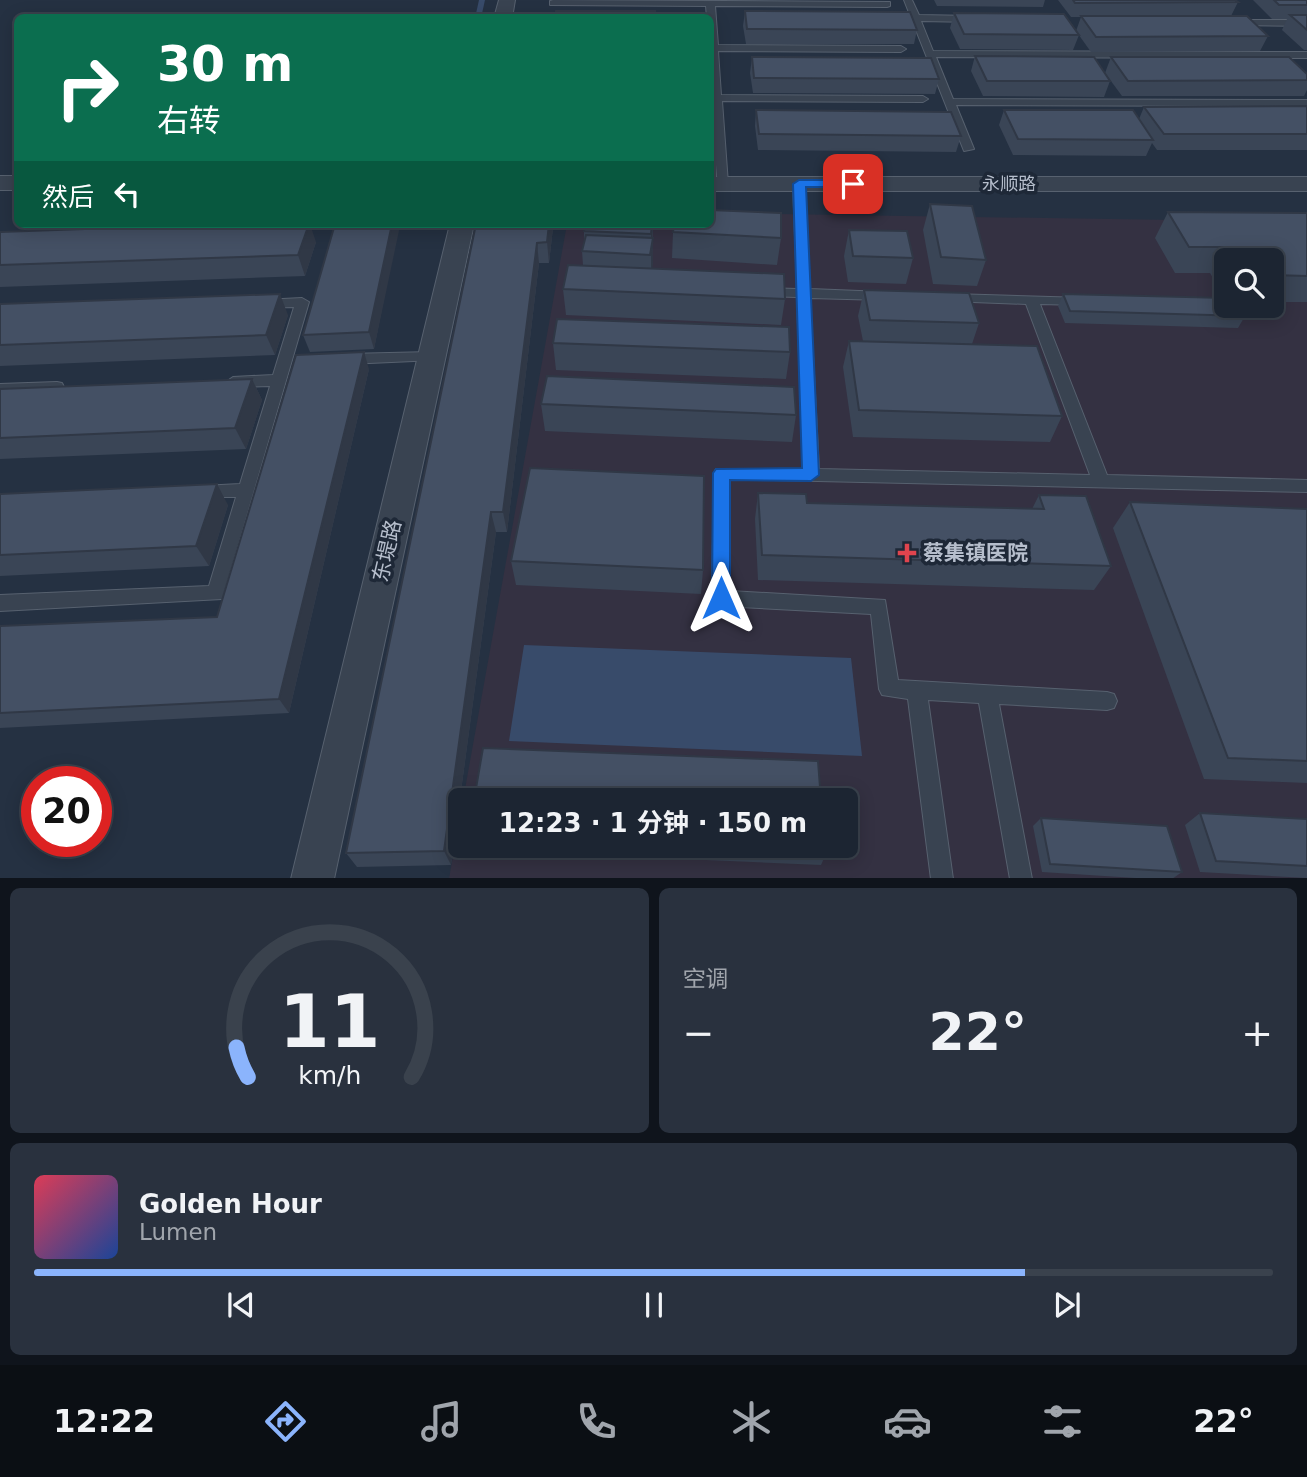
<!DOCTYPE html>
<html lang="zh">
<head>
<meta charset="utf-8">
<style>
  body { margin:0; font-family:"DejaVu Sans","Noto Sans SC",sans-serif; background:#29313e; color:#f1f3f6; height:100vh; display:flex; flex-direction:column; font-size:26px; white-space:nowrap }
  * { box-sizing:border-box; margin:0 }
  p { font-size:23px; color:#a0a5ac }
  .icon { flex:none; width:38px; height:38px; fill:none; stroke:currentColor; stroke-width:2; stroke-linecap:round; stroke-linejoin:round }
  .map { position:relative; height:878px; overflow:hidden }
  .side { display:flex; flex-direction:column; gap:10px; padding:10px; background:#0f141c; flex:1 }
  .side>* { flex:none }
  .top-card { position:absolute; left:14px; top:14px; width:700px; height:214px; border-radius:10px; box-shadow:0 4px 18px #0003,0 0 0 2px #3a424d; background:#0b6e4f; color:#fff; overflow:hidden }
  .fabs { position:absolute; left:1214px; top:248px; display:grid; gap:14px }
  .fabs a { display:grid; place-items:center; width:70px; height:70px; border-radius:10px; background:#1c2532; box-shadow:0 4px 18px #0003,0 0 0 2px #3a424d; font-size:35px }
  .speed { position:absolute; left:21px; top:766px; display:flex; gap:14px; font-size:35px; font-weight:700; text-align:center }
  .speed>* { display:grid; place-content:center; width:91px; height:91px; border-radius:50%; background:#1c2532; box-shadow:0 4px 18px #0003,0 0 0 2px #3a424d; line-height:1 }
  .speed .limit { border:10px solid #d22; background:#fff; color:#111 }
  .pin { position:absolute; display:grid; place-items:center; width:60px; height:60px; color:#fff; margin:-30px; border-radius:14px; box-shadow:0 4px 10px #0006 }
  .me { position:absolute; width:77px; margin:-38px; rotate:0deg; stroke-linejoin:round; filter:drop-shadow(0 0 5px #0008) }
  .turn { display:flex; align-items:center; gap:24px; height:147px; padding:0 28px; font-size:32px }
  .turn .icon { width:91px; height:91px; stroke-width:2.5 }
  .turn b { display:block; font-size:49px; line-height:60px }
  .then { display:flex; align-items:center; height:66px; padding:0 28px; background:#0003; gap:14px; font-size:26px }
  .big { font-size:52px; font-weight:700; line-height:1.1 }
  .side .widget { flex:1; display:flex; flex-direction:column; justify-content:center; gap:10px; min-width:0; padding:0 24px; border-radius:10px; background:#29313e }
  .side .dial { align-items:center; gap:0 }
  .dial svg { height:182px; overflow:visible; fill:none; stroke:#3a424d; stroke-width:7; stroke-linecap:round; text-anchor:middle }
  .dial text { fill:#f1f3f6; stroke:none }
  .song { display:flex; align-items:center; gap:21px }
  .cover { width:84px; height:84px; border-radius:10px; background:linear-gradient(135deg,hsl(350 70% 55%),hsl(220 70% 35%)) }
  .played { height:7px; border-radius:4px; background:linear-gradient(90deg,#8bb4fc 80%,#3a424d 80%) }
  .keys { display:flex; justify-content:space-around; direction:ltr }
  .heat { display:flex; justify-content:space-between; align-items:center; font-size:38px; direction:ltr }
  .side .tiles { flex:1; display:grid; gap:10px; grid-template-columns:1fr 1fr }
  .widget:last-child { grid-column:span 2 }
  .trip { position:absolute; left:448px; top:788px; width:410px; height:70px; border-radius:10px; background:#1c2532; box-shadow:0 4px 18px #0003,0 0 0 2px #3a424d; font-weight:700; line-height:70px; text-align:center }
  .tab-bar { display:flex; height:112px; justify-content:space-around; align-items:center; background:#0b0f14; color:#a0a5ac }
  .tab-bar .icon { width:49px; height:49px }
  .tab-bar .on { color:#8bb4fc }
  .tab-bar b { font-size:32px; color:#f1f3f6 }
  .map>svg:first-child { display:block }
</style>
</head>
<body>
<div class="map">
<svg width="1307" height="879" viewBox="0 0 1307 879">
  <rect width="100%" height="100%" fill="#253142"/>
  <path fill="#343142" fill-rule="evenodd" d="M711 213 1307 222V878L449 879 460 815V845H845V800H463L567 224H710ZM1227 261H1272V306H1227Z"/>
  <path fill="#384b6a" d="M524 645 851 658 862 756 509 741Z"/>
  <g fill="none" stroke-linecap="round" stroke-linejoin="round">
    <path fill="#384b6a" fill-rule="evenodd" d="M479 0H485L481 18H475Z"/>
    <defs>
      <g id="lane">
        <path d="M553 0 890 2V6L887 7 715 6 718 45 901 46 906 49 901 52 718 51 721 95 923 96 928 99 923 102 722 101 728 184 722 188 718 186 710 101V18H707L706 6 550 5V1Z"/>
        <path d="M904 0H912L919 15 973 16 978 19 973 22 921 21 933 51 1307 52V58L936 57 953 99 1307 100V106L956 105 974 149 964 151Z"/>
        <path d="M1236 20H1307V26L1233 25V21Z"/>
        <path d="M799 180 805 184 810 289 884 292 891 296 884 300 810 298 819 469 1090 475 1026 304 947 301 945 298 952 294 1085 298 1087 301 1085 304 1080 305 1040 304 1107 475 1307 480V492L730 479V591L885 600 898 680 1107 692 1114 694 1117 701 1114 708 1107 710 999 704 1032 879H1010L979 703 928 700 953 879H931L908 699 882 695 879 689 871 614 721 606 715 604 712 598 714 473 716 469H803L797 297 763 296 756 292 763 288 797 289 793 184Z"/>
        <path d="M302 298 309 302 222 599 0 611V595L209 586 236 497H196L194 492 196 487 202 486 240 484 270 386 233 387 226 382 233 377 273 375 294 307 263 308 256 304 263 300Z"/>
        <path d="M431 352 436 354 438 357 436 360 347 364 340 359 347 354Z"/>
        <path d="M57 382 62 383 64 387 62 391 0 394V384Z"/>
      </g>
      <g id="street">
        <path d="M499 0H515L512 18H494Z"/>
        <rect x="0" y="176" width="18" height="14"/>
        <rect x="710" y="177" width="597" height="14"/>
        <path d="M450 224H474L334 879H291Z"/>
      </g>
    </defs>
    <use href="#lane" stroke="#57616f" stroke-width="2"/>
    <use href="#street" stroke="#57616f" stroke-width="2"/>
    <use href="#lane" fill="#394351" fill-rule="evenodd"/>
    <use href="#street" fill="#394351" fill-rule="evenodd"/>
  </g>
  <g fill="#3a4556">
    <path d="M934 0H1045L1043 7 937 6Z"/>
    <path d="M1058 0H1235L1238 2 1231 16 1268 36 1260 51 1091 52 1076 31 1081 17H1071Z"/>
    <path d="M1253 0H1307V50H1304L1282 30 1287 19H1272Z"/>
    <path d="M745 11 917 30 914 44H746L743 26Z"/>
    <path d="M954 13 1079 35 1073 50 960 49 950 28Z"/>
    <path d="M975 56 1110 81 1104 97 983 96 971 71Z"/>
    <path d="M752 57 939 79 935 94 753 93 750 73Z"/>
    <path d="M1111 57 1307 74V90L1304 96H1122L1105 73Z"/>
    <path d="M1307 106V150H1157L1152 143 1146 156 1013 155 999 125 1004 110 1139 119 1144 107Z"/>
    <path d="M710 110 714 134 713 150H710Z"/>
    <path d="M756 110 961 136 956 152 758 150 755 126Z"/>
    <path d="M930 204 986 260 977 286 933 284 923 230Z"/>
    <path d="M1168 212 1307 213V302H1272V261H1227V306L1245 316 1238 328 1065 323 1058 306 1063 294 1225 298 1210 273H1175L1155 238Z"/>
    <path d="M335 224H399L374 349 310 352 303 335Z"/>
    <path d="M476 224H553V228L549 263H539L507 532H496L451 865 357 867 346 853Z"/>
    <path d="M653 224 652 269 785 299 781 325 566 315 563 289 583 265 582 251 584 243V231Z"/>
    <path d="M849 230 913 258 906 284 848 282 844 256Z"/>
    <path d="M0 232 316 242 305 276 0 287Z"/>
    <path d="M673 232 781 238 777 265 672 258Z"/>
    <path d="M864 290 979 323 972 344 1062 416 1050 442 853 437 843 367 849 341H863L858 316Z"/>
    <path d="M0 304 288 315 275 355 0 366Z"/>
    <path d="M553 343 790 352 786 379 556 370Z"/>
    <path d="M369 369 289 713 0 728V626L217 617Z"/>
    <path d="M252 379 262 400 246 449 0 459V389Z"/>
    <path d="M541 404 796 415 792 442 545 431Z"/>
    <path d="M758 493 807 503 1032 509 1039 495 1111 566 1094 590 758 580 755 519Z"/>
    <path d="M0 494 228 505 209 566 0 576Z"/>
    <path d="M1130 502 1307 509V783L1204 779 1113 528Z"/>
    <path d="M511 561 703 570 701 594 516 585Z"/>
    <path d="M1200 813 1307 819V878L1200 872 1185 825Z"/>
    <path d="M1041 818 1182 872 1172 879H1151L1042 872 1033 826Z"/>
    <path d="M470 845H825L826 854 821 865 472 850Z"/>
  </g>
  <g fill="#303846">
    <path d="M309 224H310L316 242 305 276 298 255Z"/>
    <path d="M392 224H399L400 226 374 349 369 332Z"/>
    <path d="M549 224H553V228L549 263 547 242Z"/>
    <path d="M652 224 653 264 651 281V234Z"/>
    <path d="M537 243 539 263 507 532 503 512Z"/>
    <path d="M280 294 288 315 275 355 266 335Z"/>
    <path d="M364 352 369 369 289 713 279 699Z"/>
    <path d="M252 379 262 400 246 449 235 428Z"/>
    <path d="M217 484 228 505 209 566 196 546Z"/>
    <path d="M491 512 496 532 451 865 444 851Z"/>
  </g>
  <g fill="#445064" stroke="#303846" stroke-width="2">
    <path d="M1073 0H1235L1238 2 1075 3Z"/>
    <path d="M1274 0H1307V5H1279Z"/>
    <path d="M556 11H655V18H555Z"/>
    <path d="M745 11 910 12 917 30 747 29Z"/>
    <path d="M954 13 1064 14 1079 35 964 34Z"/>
    <path d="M1290 15H1307V30Z"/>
    <path d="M1081 16H1247L1268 36 1096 37Z"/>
    <path d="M975 56 1094 57 1110 81H987Z"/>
    <path d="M752 57 931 58 939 79 754 78Z"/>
    <path d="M1111 57H1289L1307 74V80L1128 81Z"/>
    <path d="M1307 106V134H1164L1144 107Z"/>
    <path d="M710 110H712L714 134H710Z"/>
    <path d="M756 110 951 112 961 136 759 134Z"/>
    <path d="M1004 110H1133L1153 140 1018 139Z"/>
    <path d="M930 204 972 206 986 260 941 257Z"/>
    <path d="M710 210 781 213V238L673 232 674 224H710Z"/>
    <path d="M1168 212 1307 213V276L1272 275V261H1234L1225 247H1189Z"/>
    <path d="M226 224H309L298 255 0 265V232Z"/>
    <path d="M335 224H392L369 332 303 335Z"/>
    <path d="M476 224H549L547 242 537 243 503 512H491L444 851 346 853Z"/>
    <path d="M585 224H652L651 234 584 231Z"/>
    <path d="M849 230 907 231 913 258 853 256Z"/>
    <path d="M586 235 653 238 650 255 582 251Z"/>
    <path d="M568 265 784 274 785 299 563 289Z"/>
    <path d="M864 290 969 293 979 323 870 320Z"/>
    <path d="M280 294 266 335 0 345V304Z"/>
    <path d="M1063 294 1227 298V306H1239L1245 316 1070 311Z"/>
    <path d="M557 319 789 327 790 352 553 343Z"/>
    <path d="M849 341 1037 346 1062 416 859 410Z"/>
    <path d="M364 352 279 699 0 713V626L217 617 296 355Z"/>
    <path d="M547 376 794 387 796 415 541 404Z"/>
    <path d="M252 379 235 428 0 438V389Z"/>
    <path d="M530 468 704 476 703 570 511 561Z"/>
    <path d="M217 484 196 546 0 555V494Z"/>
    <path d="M758 493 806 494 807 503 1044 509 1039 495 1086 496 1111 566 762 555Z"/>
    <path d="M1130 502 1307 509V761L1228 758Z"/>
    <path d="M483 748 818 761 821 800H474Z"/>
    <path d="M1200 813 1307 819V866L1216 861Z"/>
    <path d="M1041 818 1167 826 1182 872 1050 864Z"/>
    <path d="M635 845H825L826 854Z"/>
  </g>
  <path fill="#1a73e8" stroke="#114b97" stroke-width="2" d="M799 180H853L859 184 853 187H806L819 475 811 481 730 480V598L728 604 721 606 715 604 712 598 713 473 716 469 802 468 793 184Z"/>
  <path fill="#e0444e" stroke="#1e2837" stroke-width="2.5" d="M903.5 542.5h7v7h7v7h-7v7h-7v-7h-7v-7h7z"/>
  <g text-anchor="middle" stroke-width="7" stroke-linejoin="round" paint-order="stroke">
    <g font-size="18" fill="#b6becc" stroke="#1e2837">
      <text x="1009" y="190">永顺路</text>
    </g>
    <g font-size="21" fill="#b6becc" stroke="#1e2837">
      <text transform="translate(387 551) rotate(-77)" y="7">东堤路</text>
    </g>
    <g font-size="21" font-weight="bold" fill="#b6becc" stroke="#1e2837" text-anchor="start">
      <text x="923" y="560">蔡集镇医院</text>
    </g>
  </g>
</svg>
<div class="fabs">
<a><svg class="icon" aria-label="search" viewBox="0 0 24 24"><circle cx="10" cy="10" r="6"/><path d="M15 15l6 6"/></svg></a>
</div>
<div class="speed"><div class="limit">20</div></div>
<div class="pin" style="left:853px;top:184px;background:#d93025"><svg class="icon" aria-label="arrive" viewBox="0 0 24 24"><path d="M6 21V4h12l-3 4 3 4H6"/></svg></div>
<svg class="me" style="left:721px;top:598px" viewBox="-20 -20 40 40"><path d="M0-17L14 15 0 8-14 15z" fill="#1a73e8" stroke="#fff" stroke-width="4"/></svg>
<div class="trip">12:23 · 1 分钟 · 150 m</div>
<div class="top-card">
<div class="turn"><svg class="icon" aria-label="right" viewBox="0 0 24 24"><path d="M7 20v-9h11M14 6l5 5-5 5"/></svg><div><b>30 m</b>右转</div></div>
<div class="then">然后<svg class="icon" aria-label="left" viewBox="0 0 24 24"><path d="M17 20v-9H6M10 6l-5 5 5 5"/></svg></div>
</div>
</div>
<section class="side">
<div class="tiles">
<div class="widget dial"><svg viewBox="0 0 100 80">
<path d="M14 69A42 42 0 1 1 86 69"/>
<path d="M14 69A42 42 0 0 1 9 56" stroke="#8bb4fc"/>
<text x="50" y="56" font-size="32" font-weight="700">11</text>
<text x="50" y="72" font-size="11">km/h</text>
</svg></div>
<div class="widget"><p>空调</p>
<div class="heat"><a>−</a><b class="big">22°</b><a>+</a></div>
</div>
<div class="widget">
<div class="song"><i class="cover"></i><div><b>Golden Hour</b><p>Lumen</p></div></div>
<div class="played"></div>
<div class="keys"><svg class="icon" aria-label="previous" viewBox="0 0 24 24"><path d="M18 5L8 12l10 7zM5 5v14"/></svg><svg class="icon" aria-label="pause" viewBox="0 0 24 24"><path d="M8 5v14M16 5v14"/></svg><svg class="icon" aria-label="next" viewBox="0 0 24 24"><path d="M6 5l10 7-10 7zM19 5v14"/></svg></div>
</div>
</div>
</section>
<nav class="tab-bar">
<b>12:22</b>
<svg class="icon on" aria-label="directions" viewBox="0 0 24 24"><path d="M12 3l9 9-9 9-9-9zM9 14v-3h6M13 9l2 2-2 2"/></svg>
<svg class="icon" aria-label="music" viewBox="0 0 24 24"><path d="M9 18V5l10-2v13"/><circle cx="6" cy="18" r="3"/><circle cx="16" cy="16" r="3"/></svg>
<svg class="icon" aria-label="phone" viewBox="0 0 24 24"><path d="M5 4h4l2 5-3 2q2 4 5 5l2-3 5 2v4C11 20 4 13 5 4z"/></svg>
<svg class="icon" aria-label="climate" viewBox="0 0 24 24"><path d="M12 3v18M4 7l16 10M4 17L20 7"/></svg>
<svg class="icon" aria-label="car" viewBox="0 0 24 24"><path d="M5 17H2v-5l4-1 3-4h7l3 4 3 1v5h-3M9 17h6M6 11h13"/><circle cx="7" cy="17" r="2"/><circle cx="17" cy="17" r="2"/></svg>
<svg class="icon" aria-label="filters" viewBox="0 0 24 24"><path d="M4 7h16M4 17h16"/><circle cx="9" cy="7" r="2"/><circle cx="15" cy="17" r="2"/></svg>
<b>22°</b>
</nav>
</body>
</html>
